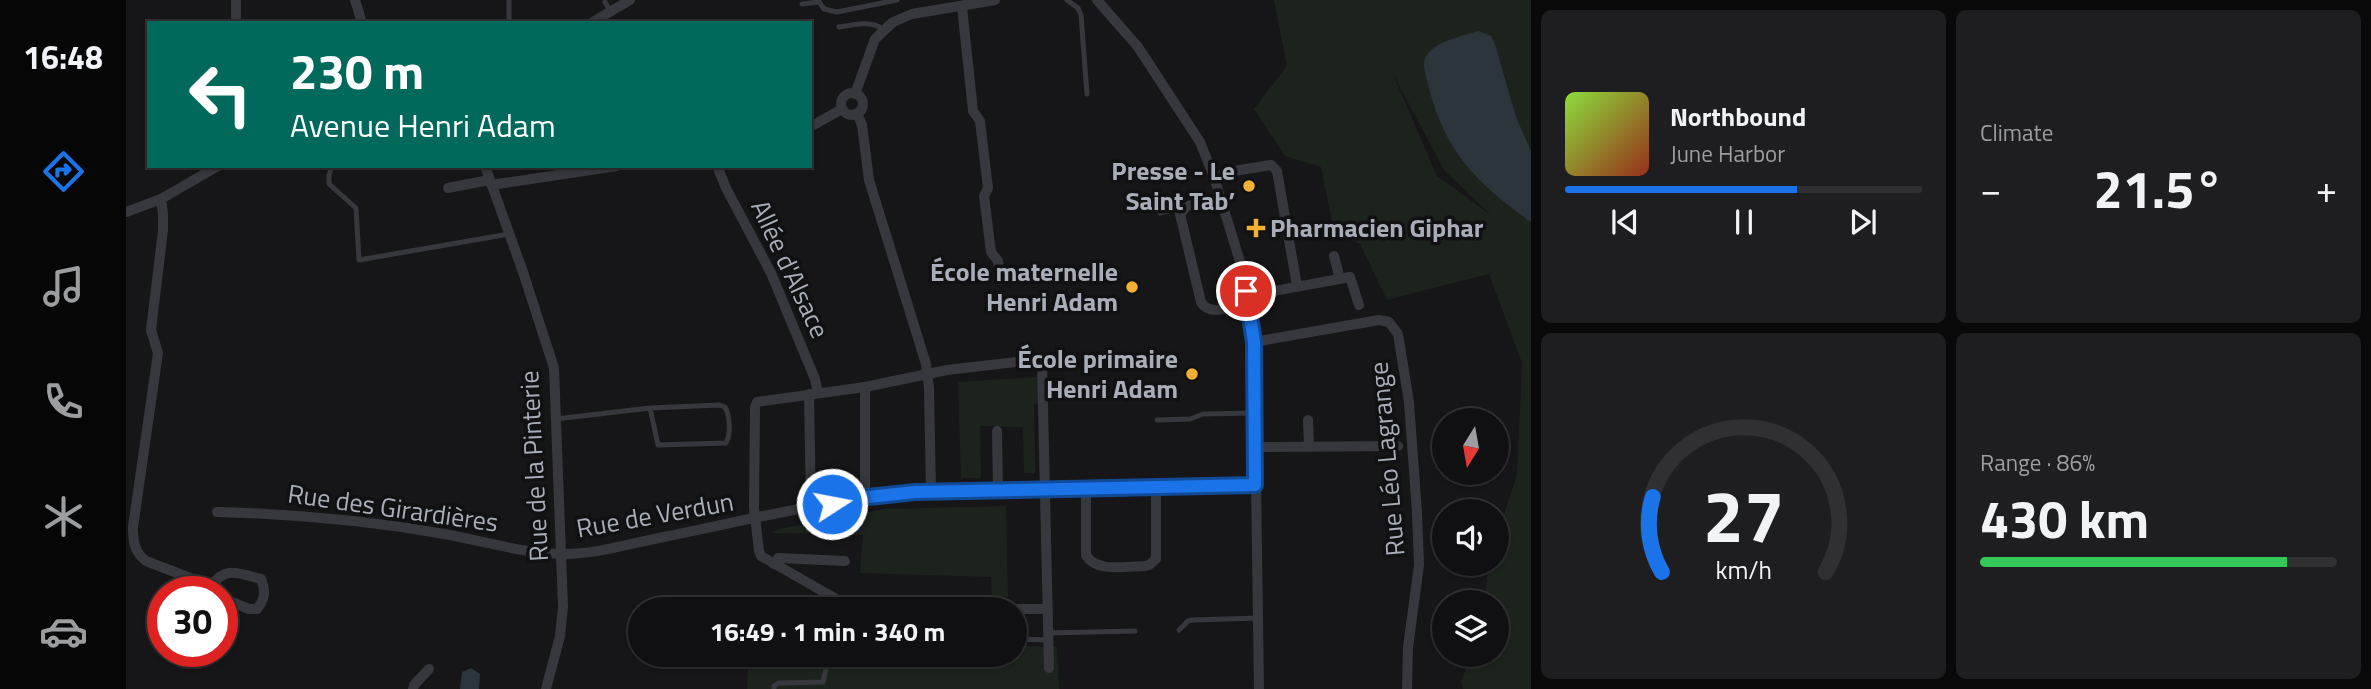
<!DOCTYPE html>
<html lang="en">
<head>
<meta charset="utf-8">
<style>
  body { margin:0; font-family:"Titillium Web",sans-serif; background:#1e1e20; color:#f1f3f6; height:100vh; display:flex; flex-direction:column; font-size:26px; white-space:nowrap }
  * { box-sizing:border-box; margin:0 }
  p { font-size:23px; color:#9c9d9f }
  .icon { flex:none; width:38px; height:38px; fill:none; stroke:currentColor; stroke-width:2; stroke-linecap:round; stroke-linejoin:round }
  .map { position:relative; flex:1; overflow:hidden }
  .sheet { display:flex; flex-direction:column; gap:10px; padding:10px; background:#09090a; width:840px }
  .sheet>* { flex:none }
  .guide { position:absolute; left:21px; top:21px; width:665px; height:147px; border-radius:0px; box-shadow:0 2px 5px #0004,0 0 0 2px #303032; background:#00695c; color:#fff; overflow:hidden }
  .needle { width:46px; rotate:191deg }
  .controls { position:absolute; left:1306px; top:408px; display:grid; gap:14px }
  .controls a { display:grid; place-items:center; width:77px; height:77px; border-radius:50%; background:#101012; box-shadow:0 2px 5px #0004,0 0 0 2px #303032; font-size:35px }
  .speed { position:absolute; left:21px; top:576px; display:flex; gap:14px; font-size:35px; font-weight:700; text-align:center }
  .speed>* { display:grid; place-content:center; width:91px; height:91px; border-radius:50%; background:#101012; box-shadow:0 2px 5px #0004,0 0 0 2px #303032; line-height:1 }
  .speed .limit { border:10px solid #d22; background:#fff; color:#111 }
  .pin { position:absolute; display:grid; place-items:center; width:60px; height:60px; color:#fff; margin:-30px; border:4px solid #fff; border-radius:50%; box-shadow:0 2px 7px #0007 }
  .me { position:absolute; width:77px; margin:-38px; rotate:79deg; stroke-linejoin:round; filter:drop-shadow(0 0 5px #0008) }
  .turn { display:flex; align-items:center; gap:24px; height:147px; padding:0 28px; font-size:32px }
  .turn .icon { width:91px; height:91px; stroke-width:2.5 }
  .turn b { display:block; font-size:49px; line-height:60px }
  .big { font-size:52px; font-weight:700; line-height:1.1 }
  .sheet .tile { flex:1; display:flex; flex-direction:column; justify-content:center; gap:10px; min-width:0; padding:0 24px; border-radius:10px; background:#1e1e20 }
  .sheet .dial { align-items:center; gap:0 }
  .dial svg { height:182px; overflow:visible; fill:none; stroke:#303032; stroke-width:7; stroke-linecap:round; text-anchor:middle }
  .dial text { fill:#f1f3f6; stroke:none }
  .song { display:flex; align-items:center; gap:21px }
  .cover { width:84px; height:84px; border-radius:10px; background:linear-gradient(135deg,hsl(90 70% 55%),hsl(10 70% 35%)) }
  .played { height:7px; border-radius:4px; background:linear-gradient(90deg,#1a73e8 65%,#303032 65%) }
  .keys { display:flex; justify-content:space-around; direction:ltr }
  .heat { display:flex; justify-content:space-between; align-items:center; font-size:38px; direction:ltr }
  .charge { height:10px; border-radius:5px; background:linear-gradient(90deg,#34c759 86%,#303032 0) }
  .sheet .tiles { flex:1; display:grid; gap:10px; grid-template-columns:repeat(2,1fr) }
  .trip { position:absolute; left:502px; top:597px; width:399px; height:70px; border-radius:35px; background:#101012; box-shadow:0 2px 5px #0004,0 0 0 2px #303032; font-weight:700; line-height:70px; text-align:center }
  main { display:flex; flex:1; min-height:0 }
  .menu { display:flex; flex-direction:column; width:126px; justify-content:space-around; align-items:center; background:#060607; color:#9c9d9f }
  .menu .icon { width:49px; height:49px }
  .menu .selected { color:#1a73e8 }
  .menu b { font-size:32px; color:#f1f3f6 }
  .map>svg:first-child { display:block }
</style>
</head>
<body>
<main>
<nav class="menu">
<b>16:48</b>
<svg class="icon selected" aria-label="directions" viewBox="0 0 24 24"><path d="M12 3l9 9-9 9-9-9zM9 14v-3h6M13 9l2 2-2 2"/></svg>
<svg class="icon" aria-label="music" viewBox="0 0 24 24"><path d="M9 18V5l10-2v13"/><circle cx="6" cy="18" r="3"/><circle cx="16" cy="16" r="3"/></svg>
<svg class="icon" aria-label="phone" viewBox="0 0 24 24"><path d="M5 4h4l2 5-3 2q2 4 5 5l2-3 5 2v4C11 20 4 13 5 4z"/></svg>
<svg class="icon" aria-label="climate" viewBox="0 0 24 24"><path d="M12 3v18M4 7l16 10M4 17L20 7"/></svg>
<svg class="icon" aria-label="car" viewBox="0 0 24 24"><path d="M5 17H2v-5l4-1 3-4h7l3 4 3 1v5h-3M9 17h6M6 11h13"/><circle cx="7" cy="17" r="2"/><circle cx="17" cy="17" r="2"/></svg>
</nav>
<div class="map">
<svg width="1405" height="689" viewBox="0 0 1405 689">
  <rect width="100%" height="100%" fill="#161618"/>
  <g fill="#1c231d" fill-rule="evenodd">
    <path d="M1148 0H1405V689H1337L1335 681 1346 655 1370 654V602H1359L1362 564H1370V539L1391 475 1396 363 1363 274 1261 300 1234 244 1208 231 1195 167 1159 156 1128 109 1161 66ZM1266 72 1318 170 1366 216 1311 176Z"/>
    <path d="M913 377 914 403 908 404 909 473H898L897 427 854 426 855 478H835L832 382Z"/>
    <path d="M880 506 882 597 866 595 865 577 734 573 737 535 645 533 653 529 759 509Z"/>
    <path d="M889 646 931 647 933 689H621L623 655 889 654Z"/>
  </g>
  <g fill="#2c353c">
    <path d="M1353 31 1365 36 1369 44 1390 117 1405 151V222C1351 183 1320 154 1303 88 1301 78 1295 66 1300 56 1308 42 1338 35 1353 31Z"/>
    <path d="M345 668 354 674 353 689H334L336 672Z"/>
  </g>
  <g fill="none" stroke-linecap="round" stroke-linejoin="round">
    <g stroke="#37383d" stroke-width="5">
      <path d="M692 0 698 9 711 12 771 0"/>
      <path d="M941 0 952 8 955 15 961 94"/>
      <path d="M479 2 484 11"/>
      <path d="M676 4 693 2"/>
      <path d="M383 23V0"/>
      <path d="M713 27C728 25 744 20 757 29"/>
      <path d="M206 166 203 175V184L230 208 233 260 383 234"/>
      <path d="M1034 213 1058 207"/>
      <path d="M430 419 524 408 594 405 599 407C604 416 605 434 600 443L532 445 524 408"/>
      <path d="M1031 420 1064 419 1077 414 1128 413"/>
      <path d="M1053 630 1062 621 1067 620 1133 618"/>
      <path d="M921 633 1009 631"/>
      <path d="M889 639 922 640"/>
      <path d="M648 689V686L653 683 697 682 700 669V654"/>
    </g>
    <g stroke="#37383d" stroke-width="10">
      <path d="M110 0V23"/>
      <path d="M229 0 236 23"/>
      <path d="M971 0 1012 47 1074 142 1088 177 1115 265 1128 342 1133 689"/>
      <path d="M836 7 847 111 854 121 862 188 858 196 865 252 872 261 874 280"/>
      <path d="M465 23 504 0"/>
      <circle cx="726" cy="104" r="11"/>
      <path d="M729 94 749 39 767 22 786 14 869 0"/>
      <path d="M731 113 736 125 743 180 800 364 803 388 805 492"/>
      <path d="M684 127 716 109"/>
      <path d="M359 166 397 272 428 368 437 607 434 636 420 689"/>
      <path d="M591 166 600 188 645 273 689 379 692 393"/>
      <path d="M1088 177 1102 172 1145 165 1151 171 1171 286"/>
      <path d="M365 185 491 166"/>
      <path d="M322 188 363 180"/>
      <path d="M1095 198 1061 206 1054 214 1075 302C1084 318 1107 305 1122 303"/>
      <path d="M35 199 37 214V230L25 330 32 353 7 527C7 541 8 552 20 561L85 586 88 592"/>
      <path d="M0 212 35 199 92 166"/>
      <path d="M1208 256 1214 279"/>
      <path d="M1121 296 1224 277 1233 305"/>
      <path d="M1128 342 1253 320 1263 322 1272 334 1283 402 1291 512 1293 565 1282 647 1281 689"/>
      <path d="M739 387V497"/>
      <path d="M683 394 685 508"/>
      <path d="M1182 420 1183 446"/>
      <path d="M871 431 872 491"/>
      <path d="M1129 447 1272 446"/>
      <path d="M960 489V555C970 573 1000 566 1019 566L1023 565 1030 559V487"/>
      <path d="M91 512C167 514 244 521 318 534 358 541 398 554 439 554 471 554 506 543 538 537 617 521 697 501 778 493L1129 485"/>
      <path d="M648 564 652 558 719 561"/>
      <path d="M85 586C100 565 113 574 135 579 140 591 139 599 131 609H123L96 598"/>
      <path d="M920 609H885L859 602 712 600 635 556 633 551 628 508 629 407 631 402 739 387 821 370 907 360 916 363 923 668"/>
      <path d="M287 689 288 685 303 669"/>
    </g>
  </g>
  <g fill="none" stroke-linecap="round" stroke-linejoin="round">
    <defs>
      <path id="route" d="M706 504 733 498 789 492 1129 485 1128 342 1120 291"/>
    </defs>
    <use href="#route" stroke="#114b97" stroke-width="18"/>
    <use href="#route" stroke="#1a73e8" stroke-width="12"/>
  </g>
  <g fill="#f2b134" stroke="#111113" stroke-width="2.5">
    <circle cx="1123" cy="186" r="7"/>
    <path d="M1126.5 217.5h7v7h7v7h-7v7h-7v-7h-7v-7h7z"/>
    <circle cx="1006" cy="287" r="7"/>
    <circle cx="1066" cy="374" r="7"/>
  </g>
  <g text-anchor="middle" stroke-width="7" stroke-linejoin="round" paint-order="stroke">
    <g font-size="26" font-weight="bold" fill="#a8adb8" stroke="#111113" text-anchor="end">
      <text x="1109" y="180">Presse - Le<tspan x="1109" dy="30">Saint Tab’</tspan></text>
      <text x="1144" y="237" text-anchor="start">Pharmacien Giphar</text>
      <text x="992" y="281">École maternelle<tspan x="992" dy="30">Henri Adam</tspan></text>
      <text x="1052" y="368">École primaire<tspan x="1052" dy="30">Henri Adam</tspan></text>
    </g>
    <g font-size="26" fill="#a8adb8" stroke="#111113">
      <text transform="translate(664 269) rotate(65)" y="9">Allée d'Alsace</text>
      <text transform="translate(1261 459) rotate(-95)" y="9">Rue Léo Lagrange</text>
      <text transform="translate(408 466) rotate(-93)" y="9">Rue de la Pinterie</text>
      <text transform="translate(267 508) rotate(8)" y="9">Rue des Girardières</text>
      <text transform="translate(529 515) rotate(-10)" y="9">Rue de Verdun</text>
    </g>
  </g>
</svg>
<div class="controls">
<a><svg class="needle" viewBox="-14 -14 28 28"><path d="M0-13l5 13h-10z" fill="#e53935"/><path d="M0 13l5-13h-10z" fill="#9c9d9f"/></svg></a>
<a><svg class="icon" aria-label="sound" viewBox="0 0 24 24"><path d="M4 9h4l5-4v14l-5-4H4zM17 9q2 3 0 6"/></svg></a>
<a><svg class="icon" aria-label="layers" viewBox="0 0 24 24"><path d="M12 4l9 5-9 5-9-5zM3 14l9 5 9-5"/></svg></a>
</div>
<div class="speed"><div class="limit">30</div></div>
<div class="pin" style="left:1120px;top:291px;background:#d93025"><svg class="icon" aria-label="arrive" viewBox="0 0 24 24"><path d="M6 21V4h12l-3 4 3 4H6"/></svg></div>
<svg class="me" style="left:706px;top:504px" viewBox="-20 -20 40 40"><circle r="17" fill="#1a73e8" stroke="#fff" stroke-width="3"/><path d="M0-11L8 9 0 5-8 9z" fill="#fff"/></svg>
<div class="trip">16:49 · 1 min · 340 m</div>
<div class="guide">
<div class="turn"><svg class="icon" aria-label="left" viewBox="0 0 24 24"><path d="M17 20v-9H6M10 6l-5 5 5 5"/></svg><div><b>230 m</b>Avenue Henri Adam</div></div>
</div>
</div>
<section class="sheet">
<div class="tiles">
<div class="tile">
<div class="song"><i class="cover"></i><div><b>Northbound</b><p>June Harbor</p></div></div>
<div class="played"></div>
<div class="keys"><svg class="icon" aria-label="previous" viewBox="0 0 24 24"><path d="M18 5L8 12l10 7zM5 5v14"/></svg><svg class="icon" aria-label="pause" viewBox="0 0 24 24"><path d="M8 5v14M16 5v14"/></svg><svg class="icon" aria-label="next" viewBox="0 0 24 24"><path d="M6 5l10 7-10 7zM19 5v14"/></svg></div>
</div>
<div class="tile"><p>Climate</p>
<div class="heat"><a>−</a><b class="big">21.5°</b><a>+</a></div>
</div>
<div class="tile dial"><svg viewBox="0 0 100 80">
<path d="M14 69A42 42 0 1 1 86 69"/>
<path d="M14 69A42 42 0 0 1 10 36" stroke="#1a73e8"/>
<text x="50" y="56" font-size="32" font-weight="700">27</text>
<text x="50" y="72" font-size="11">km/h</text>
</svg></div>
<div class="tile"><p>Range · 86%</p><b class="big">430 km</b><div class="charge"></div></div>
</div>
</section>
</main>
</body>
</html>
